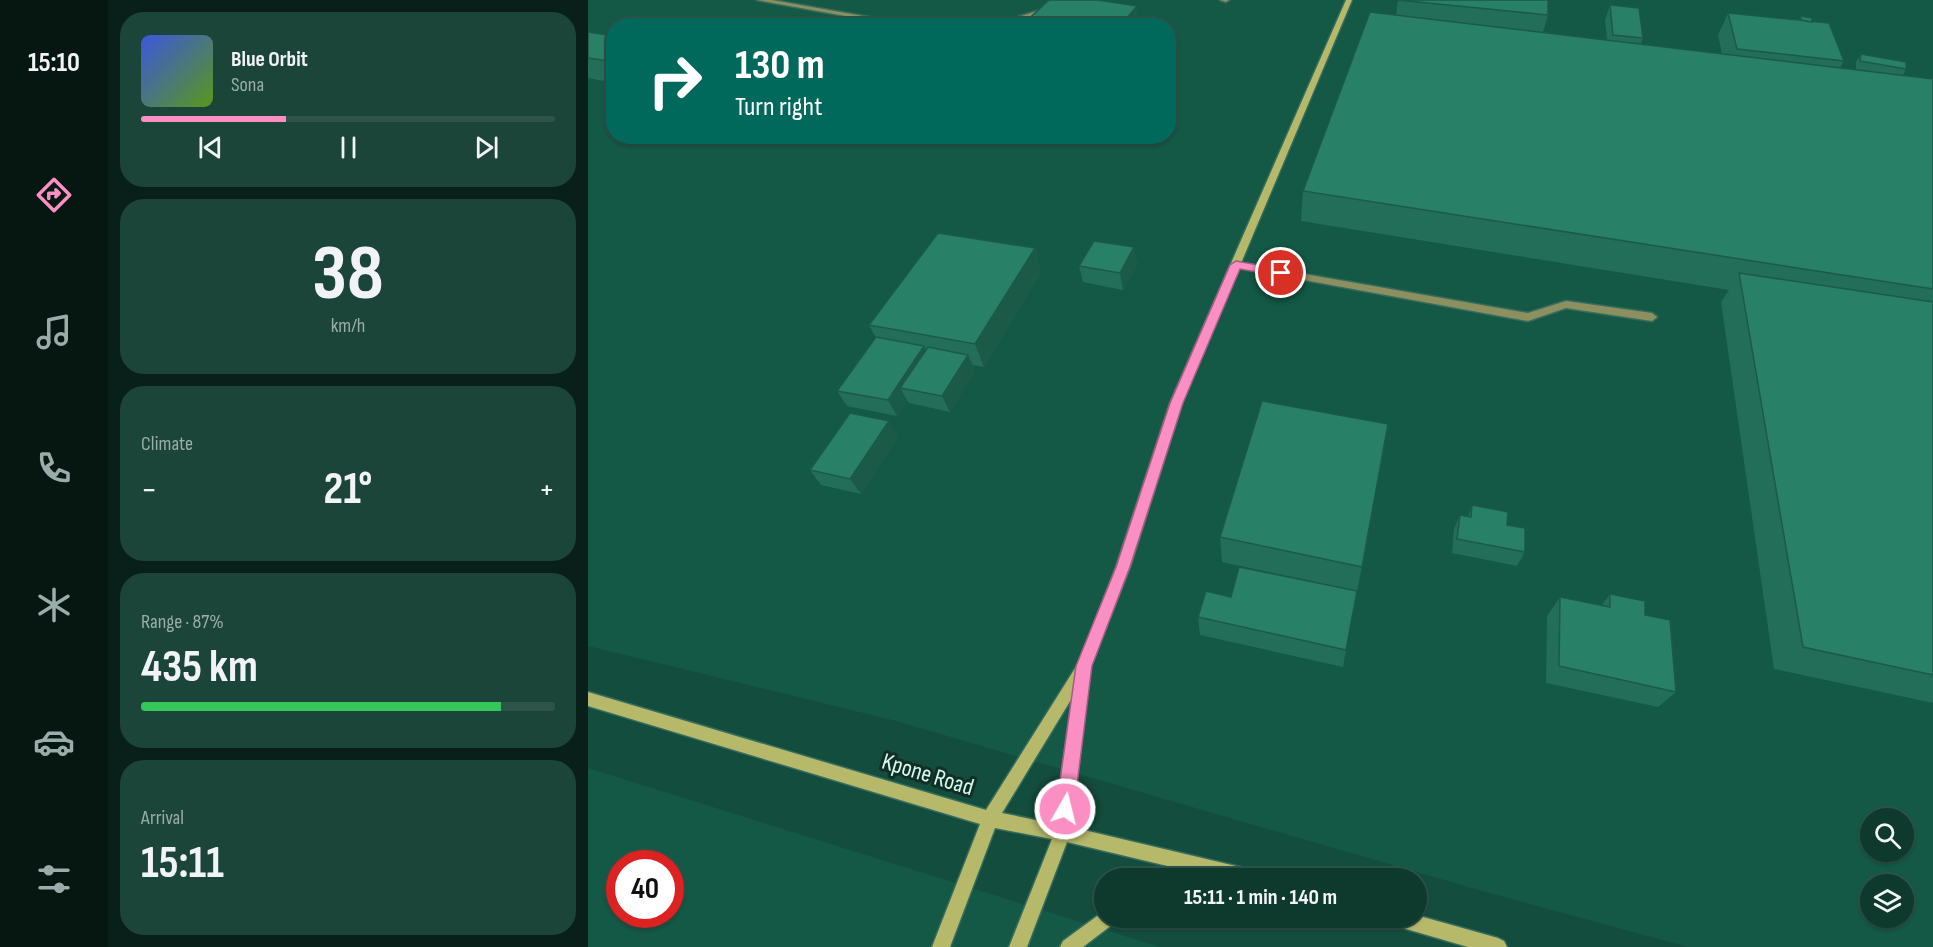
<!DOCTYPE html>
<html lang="en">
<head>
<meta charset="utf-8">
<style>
  body { margin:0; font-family:"Sofia Sans Condensed",sans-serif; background:#1c453a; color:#f1f3f6; height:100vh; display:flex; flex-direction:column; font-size:22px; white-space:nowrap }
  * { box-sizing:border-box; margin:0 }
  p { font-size:20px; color:#9badaa }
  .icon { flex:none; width:33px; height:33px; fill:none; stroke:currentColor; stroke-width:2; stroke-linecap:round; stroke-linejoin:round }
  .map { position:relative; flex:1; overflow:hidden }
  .panel { display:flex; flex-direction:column; gap:12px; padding:12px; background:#082019; width:480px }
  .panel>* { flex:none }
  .guide { position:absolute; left:18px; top:18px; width:570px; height:126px; border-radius:24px; box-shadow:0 2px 4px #0004,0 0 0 2px #2e544a; background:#00695c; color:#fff; overflow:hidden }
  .buttons { position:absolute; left:1272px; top:808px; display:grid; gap:12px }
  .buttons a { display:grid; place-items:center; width:54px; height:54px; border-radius:50%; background:#0e3a2e; box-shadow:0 2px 4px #0004,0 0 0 2px #2e544a; font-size:30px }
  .speed { position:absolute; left:18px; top:850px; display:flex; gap:12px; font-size:30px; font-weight:700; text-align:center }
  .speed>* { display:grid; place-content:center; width:78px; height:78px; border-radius:50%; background:#0e3a2e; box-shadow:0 2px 4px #0004,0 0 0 2px #2e544a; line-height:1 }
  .speed .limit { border:9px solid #d22; background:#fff; color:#111 }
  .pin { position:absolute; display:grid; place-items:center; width:51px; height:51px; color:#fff; margin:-26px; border:3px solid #fff; border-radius:50%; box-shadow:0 2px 6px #0007 }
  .me { position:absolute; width:66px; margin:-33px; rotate:8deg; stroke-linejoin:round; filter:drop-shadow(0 0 4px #0008) }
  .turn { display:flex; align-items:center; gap:21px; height:126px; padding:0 30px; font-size:27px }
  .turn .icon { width:78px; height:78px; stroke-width:2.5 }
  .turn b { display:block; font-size:42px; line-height:51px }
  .big { font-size:45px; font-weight:700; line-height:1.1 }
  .panel .widget { flex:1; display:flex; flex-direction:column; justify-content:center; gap:9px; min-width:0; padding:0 21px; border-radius:24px; background:#1c453a }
  .panel .dial { align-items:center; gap:0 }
  .dial b { font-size:78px; line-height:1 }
  .song { display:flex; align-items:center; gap:18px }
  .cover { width:72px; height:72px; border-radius:9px; background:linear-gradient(135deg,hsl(230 70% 55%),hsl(90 70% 35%)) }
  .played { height:6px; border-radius:3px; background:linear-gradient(90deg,#fb8fc4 35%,#2e544a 35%) }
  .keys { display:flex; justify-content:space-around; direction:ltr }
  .heat { display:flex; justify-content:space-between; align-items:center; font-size:33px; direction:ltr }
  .charge { height:9px; border-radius:4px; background:linear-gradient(90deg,#34c759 87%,#2e544a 0) }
  .trip { position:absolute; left:506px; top:868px; width:333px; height:60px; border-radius:30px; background:#0e3a2e; box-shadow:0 2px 4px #0004,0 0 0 2px #2e544a; font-weight:700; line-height:60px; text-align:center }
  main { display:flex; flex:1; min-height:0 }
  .menu { display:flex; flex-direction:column; width:108px; justify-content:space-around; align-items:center; background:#061712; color:#9badaa }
  .menu .icon { width:42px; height:42px }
  .menu .on { color:#fb8fc4 }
  .menu b { font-size:27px; color:#f1f3f6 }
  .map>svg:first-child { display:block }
</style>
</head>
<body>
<main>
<nav class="menu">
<b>15:10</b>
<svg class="icon on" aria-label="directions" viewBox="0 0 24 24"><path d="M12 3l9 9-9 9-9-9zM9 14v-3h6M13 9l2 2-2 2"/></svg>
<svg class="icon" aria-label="music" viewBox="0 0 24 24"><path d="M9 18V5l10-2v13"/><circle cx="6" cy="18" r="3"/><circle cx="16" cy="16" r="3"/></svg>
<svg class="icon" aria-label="phone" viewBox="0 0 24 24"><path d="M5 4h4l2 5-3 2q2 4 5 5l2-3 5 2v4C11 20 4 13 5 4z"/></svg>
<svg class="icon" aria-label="climate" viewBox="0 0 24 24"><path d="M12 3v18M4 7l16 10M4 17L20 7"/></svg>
<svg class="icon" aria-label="car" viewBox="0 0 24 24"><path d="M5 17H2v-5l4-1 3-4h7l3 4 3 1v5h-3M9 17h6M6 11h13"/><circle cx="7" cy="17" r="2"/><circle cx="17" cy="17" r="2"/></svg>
<svg class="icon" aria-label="filters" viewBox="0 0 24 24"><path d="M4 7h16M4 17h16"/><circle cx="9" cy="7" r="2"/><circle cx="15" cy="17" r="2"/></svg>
</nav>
<section class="panel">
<div class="widget">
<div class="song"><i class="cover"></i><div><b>Blue Orbit</b><p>Sona</p></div></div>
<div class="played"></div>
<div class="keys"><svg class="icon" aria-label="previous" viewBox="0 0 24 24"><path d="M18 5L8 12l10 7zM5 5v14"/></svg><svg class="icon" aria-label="pause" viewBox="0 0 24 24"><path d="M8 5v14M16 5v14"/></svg><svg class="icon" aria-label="next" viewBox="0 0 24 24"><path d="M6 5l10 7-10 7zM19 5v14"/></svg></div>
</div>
<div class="widget dial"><b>38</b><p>km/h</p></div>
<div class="widget"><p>Climate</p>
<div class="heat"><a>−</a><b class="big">21°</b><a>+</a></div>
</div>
<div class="widget"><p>Range · 87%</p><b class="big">435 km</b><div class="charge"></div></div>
<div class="widget"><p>Arrival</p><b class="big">15:11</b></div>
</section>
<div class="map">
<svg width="1345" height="947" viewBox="0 0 1345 947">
  <rect width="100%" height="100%" fill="#134d3d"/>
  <g fill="#145846" fill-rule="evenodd">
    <path d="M0 0H1345V947H1100L894 891 304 720 0 646ZM26 26H580V136H26ZM1282 819H1316V852H1282ZM1282 885H1316V918H1282Z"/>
    <path d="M0 768 572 947H0ZM32 864H82V915H32Z"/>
  </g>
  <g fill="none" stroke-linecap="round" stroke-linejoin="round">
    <defs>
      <g id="lane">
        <path d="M169 0H184L332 26H313Z"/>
        <path d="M483 0H493L414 26H402Z"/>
        <path d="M632 0H641L638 2Z"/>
        <path d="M648 262 940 313 978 301 1064 313 1069 317 1064 321 978 308 940 321 645 267V263Z"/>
      </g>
      <g id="secondary">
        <path d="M758 0H764L594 403 542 567 501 670 483 827 669 871 675 873 677 879H634L479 842 439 947H421L464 839 407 828 362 947H344L392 824 0 706V692L398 810 491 662 528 567 582 403ZM484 698 467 824 414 813Z"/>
        <path d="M516 911V918H527L525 924 495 947H472L475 941Z"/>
        <path d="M828 915 910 938 916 941 919 947H880L808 926 802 924 800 918H828Z"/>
      </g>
    </defs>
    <use href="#lane" stroke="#366c5d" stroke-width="3"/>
    <use href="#secondary" stroke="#366c5d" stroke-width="3"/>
    <use href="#lane" fill="#8c8f5e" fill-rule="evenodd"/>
    <use href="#secondary" fill="#b6b969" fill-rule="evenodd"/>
  </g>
  <g fill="#226e59">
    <path d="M810 0 960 15 955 32 1019 40 1017 20 1022 5 1055 38 1053 44 1134 54 1130 35 1140 13 1211 20 1213 16 1224 22 1256 61 1252 68 1277 70 1268 69V62L1273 54 1318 69 1315 75 1345 79V703L1186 669 1133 302 1141 290 713 221 715 191 808 15Z"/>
    <path d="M0 32 26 36V83L0 78Z"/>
    <path d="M546 247 549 264 535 290 495 282 491 266Z"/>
    <path d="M453 272 396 367 384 365 387 370 362 412 321 403 319 400 309 416 259 406 249 391 288 338 281 325Z"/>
    <path d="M310 436 273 494 233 485 222 470Z"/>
    <path d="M884 505 919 525 937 552 929 566 864 553 866 529 872 515 880 517Z"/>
    <path d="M632 537 774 567 769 591 634 562Z"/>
    <path d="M1022 594 1057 615 1088 692 1070 707 958 683 959 616 972 597 1013 606Z"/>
    <path d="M610 617 758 650 755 667 612 635Z"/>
  </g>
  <g fill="#1c5a48">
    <path d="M549 6 551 26H532Z"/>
    <path d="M546 247 549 264 535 290 532 273Z"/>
    <path d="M447 248 453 272 396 367 387 344Z"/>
    <path d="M336 346 344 362 312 388 319 400 309 416 300 400Z"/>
    <path d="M380 355 387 370 362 412 354 396Z"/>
    <path d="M301 421 310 436 273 494 262 479Z"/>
  </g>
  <g fill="#288067" stroke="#1c5a48" stroke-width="1.5">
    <path d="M461 0H510L549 6 532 26H433Z"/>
    <path d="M810 0H960V15Z"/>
    <path d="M1022 5 1051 8 1055 38 1025 35Z"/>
    <path d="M782 12 1345 79V289L715 191Z"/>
    <path d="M1140 13 1241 23 1256 61 1149 49Z"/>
    <path d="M1213 16 1224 18V22L1213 20Z"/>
    <path d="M0 32 26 36V62L0 58Z"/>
    <path d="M1273 54 1318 62V69L1272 61Z"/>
    <path d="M350 233 447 248 387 344 281 325Z"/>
    <path d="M506 241 546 247 532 273 491 266Z"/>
    <path d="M1151 273 1345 302V675L1215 647Z"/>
    <path d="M288 337 336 346 300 400 249 391Z"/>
    <path d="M340 347 380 355 354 396 312 388Z"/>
    <path d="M674 401 800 424 774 567 632 537Z"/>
    <path d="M262 413 301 421 262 479 222 470Z"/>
    <path d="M884 505 920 512 919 525 937 528V552L869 539 872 515 883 517Z"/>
    <path d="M651 567 769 591 758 650 610 617 618 591 643 597Z"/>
    <path d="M1022 594 1057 601V615L1082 620 1088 692 971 666 972 597 1022 607Z"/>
  </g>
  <path fill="#fb8fc4" stroke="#a35d7f" stroke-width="1.5" d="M648 261 693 269 698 273 693 276 652 269 595 403 542 567 504 666 486 809 483 815 477 818 471 815 468 809 488 666 528 567 582 403 642 265Z"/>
  <g text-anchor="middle" stroke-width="6" stroke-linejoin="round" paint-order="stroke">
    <g font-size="24" fill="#d8fbed" stroke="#112f26">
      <text transform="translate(340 774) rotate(17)" y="8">Kpone Road</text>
    </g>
  </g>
</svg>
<div class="buttons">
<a><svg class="icon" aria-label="search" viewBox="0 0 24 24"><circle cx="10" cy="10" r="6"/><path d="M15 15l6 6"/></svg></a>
<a><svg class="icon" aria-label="layers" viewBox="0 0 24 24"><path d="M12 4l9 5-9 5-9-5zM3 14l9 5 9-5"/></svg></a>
</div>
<div class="speed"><div class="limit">40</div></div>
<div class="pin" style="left:693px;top:273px;background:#d93025"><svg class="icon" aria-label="arrive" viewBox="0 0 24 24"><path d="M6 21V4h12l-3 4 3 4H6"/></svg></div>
<svg class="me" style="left:477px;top:809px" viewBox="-20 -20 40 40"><circle r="17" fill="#fb8fc4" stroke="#fff" stroke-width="3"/><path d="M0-11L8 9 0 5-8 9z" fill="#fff"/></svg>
<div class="trip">15:11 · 1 min · 140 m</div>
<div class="guide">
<div class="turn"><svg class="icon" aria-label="right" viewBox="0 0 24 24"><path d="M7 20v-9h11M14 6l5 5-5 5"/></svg><div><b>130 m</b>Turn right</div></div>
</div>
</div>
</main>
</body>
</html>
